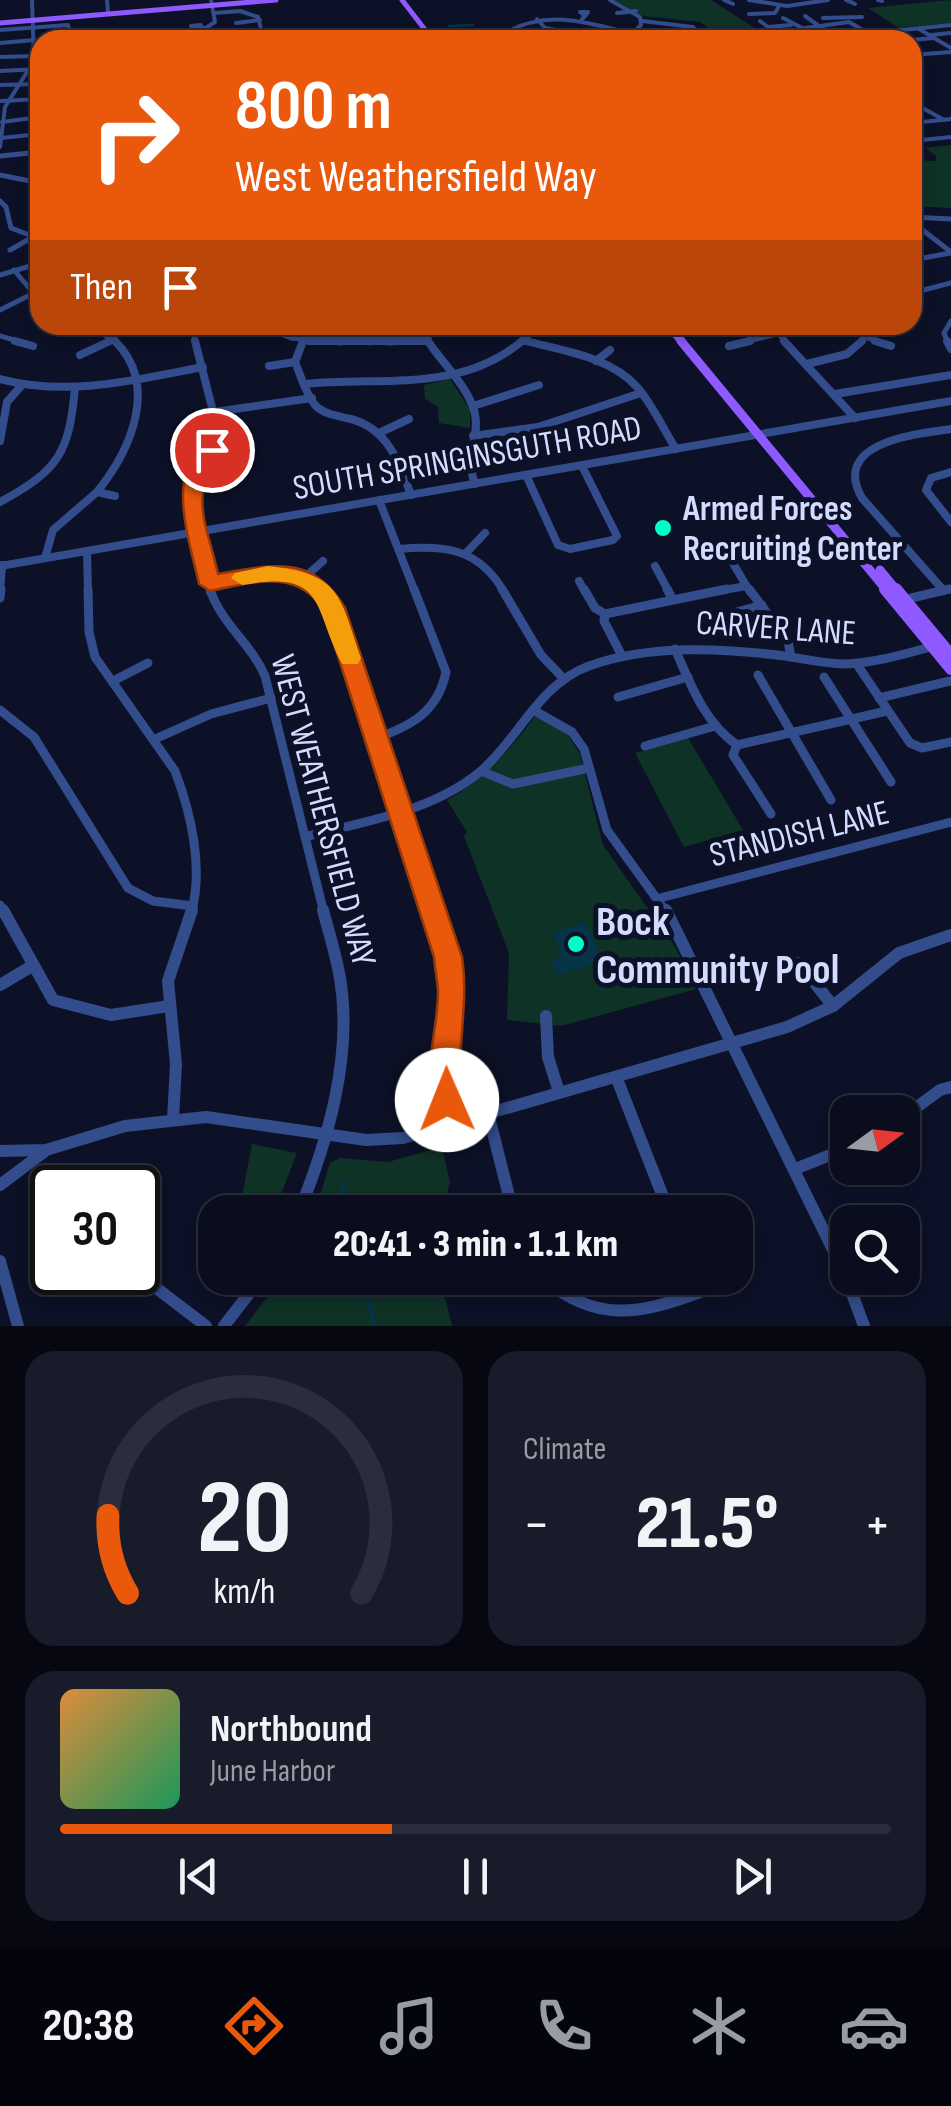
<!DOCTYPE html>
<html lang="en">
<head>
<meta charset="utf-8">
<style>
  body { margin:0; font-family:"Sofia Sans Condensed",sans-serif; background:#181b2a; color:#f1f3f6; height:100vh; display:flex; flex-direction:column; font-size:38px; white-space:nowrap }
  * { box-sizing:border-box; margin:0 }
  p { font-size:32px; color:#999ca4 }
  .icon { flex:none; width:55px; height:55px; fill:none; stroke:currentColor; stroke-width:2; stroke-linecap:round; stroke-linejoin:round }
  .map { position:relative; height:1326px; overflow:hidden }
  .sheet { display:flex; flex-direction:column; gap:25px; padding:25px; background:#060710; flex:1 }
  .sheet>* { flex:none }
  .banner { position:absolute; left:30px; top:30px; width:892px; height:305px; border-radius:30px; box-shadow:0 5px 15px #0003,0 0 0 2px #2a2d3b; background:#ea580c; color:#fff; overflow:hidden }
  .needle { width:65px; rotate:75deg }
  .tools { position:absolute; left:830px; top:1095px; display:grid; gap:20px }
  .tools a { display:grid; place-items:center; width:90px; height:90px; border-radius:20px; background:#0a0d1d; box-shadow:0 5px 15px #0003,0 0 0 2px #2a2d3b; font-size:50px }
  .speed { position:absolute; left:30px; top:1165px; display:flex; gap:20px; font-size:50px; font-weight:700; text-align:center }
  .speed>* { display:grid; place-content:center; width:130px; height:130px; border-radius:50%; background:#0a0d1d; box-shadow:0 5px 15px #0003,0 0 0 2px #2a2d3b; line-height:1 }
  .speed .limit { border:5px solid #111; border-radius:15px; background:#fff; color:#111 }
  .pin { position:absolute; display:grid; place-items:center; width:85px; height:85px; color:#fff; margin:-42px; border:5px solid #fff; border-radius:50%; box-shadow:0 2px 10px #0007 }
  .me { position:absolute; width:110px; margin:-55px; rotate:359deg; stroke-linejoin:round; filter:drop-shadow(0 0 8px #0008) }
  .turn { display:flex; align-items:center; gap:35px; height:210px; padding:0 40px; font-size:45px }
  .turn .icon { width:130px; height:130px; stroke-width:2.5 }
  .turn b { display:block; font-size:70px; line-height:85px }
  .then { display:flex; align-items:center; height:95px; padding:0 40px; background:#0003; gap:20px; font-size:38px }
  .big { font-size:75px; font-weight:800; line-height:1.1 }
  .sheet .card { flex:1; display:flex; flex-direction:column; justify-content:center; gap:15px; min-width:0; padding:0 35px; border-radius:30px; background:#181b2a }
  .sheet .dial { align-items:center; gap:0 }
  .dial svg { height:260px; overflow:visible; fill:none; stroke:#2a2d3b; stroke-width:7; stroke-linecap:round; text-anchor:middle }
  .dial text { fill:#f1f3f6; stroke:none }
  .song { display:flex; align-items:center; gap:30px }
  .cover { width:120px; height:120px; border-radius:15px; background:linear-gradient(135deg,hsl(30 70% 55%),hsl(150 70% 35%)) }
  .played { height:10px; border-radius:5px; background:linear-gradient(90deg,#ea580c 40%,#2a2d3b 40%) }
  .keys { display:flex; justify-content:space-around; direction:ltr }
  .heat { display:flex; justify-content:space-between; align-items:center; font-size:55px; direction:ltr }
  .sheet .tiles { flex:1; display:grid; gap:25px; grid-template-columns:1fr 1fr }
  .card:last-child { grid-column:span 2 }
  .trip { position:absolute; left:198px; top:1195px; width:555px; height:100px; border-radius:30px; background:#0a0d1d; box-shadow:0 5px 15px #0003,0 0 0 2px #2a2d3b; font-weight:800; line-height:100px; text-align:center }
  .menu { display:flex; height:160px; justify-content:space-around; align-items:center; background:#04050c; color:#999ca4 }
  .menu .icon { width:70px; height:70px }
  .menu .active { color:#ea580c }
  .menu b { font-size:45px; color:#f1f3f6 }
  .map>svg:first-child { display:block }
</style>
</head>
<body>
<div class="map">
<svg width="951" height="1326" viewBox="0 0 951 1326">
  <rect width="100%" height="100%" fill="#0d1127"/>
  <g fill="#0f3226">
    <path d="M615 0H711L764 34 765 30 775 32 787 28V33L793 36H769L773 40H725L700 22 643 16Z"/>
    <path d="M951 0V23L899 28 868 8Z"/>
    <path d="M951 145V208L913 206V160L936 161V156L925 148Z"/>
    <path d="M450 379 470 410V428L439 423 438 407 425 399 424 385Z"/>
    <path d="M536 715 568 735 580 754 603 845 675 947 696 989 561 1026 507 1020 509 953 464 836 467 832 447 800C485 779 511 749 536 715Z"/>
    <path d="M688 738 743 830 684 847 635 753Z"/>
    <path d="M252 1144 297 1153 274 1212H239Z"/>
    <path d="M442 1147 450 1182 443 1212H315L330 1163 340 1158 388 1162Z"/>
    <path d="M282 1278H440L452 1326H245Z"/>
  </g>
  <path fill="#053348" d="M585 922 603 961 557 975 551 961 562 956 553 933Z"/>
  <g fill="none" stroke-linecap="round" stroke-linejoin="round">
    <g stroke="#053348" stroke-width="2.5">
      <path d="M449 26 473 25"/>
      <path d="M861 40 865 38"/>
    </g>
    <g stroke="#053348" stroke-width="4">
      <path d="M342 1182 346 1212"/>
      <path d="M362 1278 375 1326"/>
    </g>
    <g stroke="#334c8b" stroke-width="4">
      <path d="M107 0 108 12"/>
      <path d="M610 0 640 17 641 25 626 40"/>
      <path d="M724 0 733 4"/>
      <path d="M749 0 787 6 828 0"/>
      <path d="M846 0 855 4"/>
      <path d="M878 0 882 1"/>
      <path d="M580 12H588L585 16Z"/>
      <path d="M629 12 617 13 636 11"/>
      <path d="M214 13 240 11 258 17 261 29 248 40"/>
      <path d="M749 14 775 13 779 6"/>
      <path d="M805 16 826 31"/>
      <path d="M783 18 806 30"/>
      <path d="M823 18 862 17"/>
      <path d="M537 19 545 28"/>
      <path d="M582 19 585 16"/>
      <path d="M642 21 693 27 699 34 692 40"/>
      <path d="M760 21 768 27 791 25"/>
      <path d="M246 22 236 23 260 20"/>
      <path d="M201 25 200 28 191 26Z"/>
      <path d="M200 28H205"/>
      <path d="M545 28 556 30 550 32Z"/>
      <path d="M805 28 849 22 868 33"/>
      <path d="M919 29 951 48"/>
      <path d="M0 30 68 25 72 40"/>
      <path d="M157 33 185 40"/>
      <path d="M662 33 668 36 658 35Z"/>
      <path d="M931 35 950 33"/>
      <path d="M474 36 460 38 539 40"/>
      <path d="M235 37 221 36 249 38"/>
      <path d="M112 40 114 32"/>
      <path d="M187 40 215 22 211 0"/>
      <path d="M289 40 299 32H290L291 36"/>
      <path d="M375 40 428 35"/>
      <path d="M505 40 507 32C549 9 589 23 633 34"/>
      <path d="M806 40 951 25"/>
      <path d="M911 40 933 38"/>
      <path d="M0 43 34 40"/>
      <path d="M912 55 951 52"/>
      <path d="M0 57 37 56"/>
      <path d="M0 71 40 69"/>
      <path d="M0 85 40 84"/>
      <path d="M0 101 40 99"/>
      <path d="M912 102 944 120"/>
      <path d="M2 122 40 117"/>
      <path d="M912 123 951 119"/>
      <path d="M1 138 40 134"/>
      <path d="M912 141 951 137"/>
      <path d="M0 147 5 107 34 61 32 0"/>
    </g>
    <g stroke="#334c8b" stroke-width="5">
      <path d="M0 156 40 152"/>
      <path d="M0 175 40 183"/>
      <path d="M0 201 6 207 11 228 40 239"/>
      <path d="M912 217 951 219"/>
      <path d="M914 217 920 228 951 252"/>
      <path d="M10 250 33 237"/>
      <path d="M912 260 951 253"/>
      <path d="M14 270 40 301"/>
      <path d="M0 275 40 263"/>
      <path d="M912 293 951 283"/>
      <path d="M0 310 32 294"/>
      <path d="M88 325 118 343"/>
      <path d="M191 325 196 343"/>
      <path d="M257 325 291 338 341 343"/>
      <path d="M370 325V343"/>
      <path d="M429 325V343"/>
      <path d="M443 325 467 327"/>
      <path d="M770 325 787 343"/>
      <path d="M0 336 24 343"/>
      <path d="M867 338 882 343"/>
      <path d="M524 340 535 343"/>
      <path d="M104 343 115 338"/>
      <path d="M302 343 304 339"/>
      <path d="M388 343 428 341"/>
      <path d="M519 343 544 325"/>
      <path d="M740 343 813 325"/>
      <path d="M859 343 880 325"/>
      <path d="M948 343 944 333 951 321"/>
    </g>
    <g stroke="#334c8b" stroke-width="8">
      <path d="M15 341 33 346"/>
      <path d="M195 341 218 431 194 476 190 493 210 592"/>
      <path d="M303 341 295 362C301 376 305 393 315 405 324 415 339 416 351 419 388 429 399 462 411 495"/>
      <path d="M309 341H428"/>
      <path d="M428 341C442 363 469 387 475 414 480 440 464 455 475 484"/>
      <path d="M526 341C564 351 610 357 637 387 653 405 663 429 676 449"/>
      <path d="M784 341 855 418"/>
      <path d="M875 341 891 346"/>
      <path d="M947 341 951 349"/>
      <path d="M729 346 750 341"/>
      <path d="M80 355 110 341"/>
      <path d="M596 361 610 350"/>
      <path d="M807 364 847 354 862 341"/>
      <path d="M269 366 295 362"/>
      <path d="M0 379C69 397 135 380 203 367"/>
      <path d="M305 384C381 376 459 394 522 341"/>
      <path d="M835 394 951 375"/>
      <path d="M473 406 539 385"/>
      <path d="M214 412 312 398"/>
      <path d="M381 432 409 419"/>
      <path d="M473 436 538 427 641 393"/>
      <path d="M0 441 7 402 22 385"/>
      <path d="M951 472 931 478 926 490 951 522"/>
      <path d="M526 475 558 545 570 549 613 540 617 536 582 466"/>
      <path d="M115 496 97 492C130 451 160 386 115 341"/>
      <path d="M379 500 415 592"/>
      <path d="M0 502C59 470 69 453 75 388"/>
      <path d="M724 548 750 592"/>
      <path d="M399 549C444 545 479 548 504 592"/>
      <path d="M87 551 88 592"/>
      <path d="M467 552 485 533"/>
      <path d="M45 558 53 530 97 492"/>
      <path d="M0 566 951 401"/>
      <path d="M655 566 669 592"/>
      <path d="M305 577 323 561"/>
      <path d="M579 581 585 592"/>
      <path d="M209 584C248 576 289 565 323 592"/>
      <path d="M944 591 862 498C830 442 917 434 951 429"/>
      <path d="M0 592 2 565"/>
      <path d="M713 592 746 586"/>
      <path d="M939 592 951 589"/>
    </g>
    <g stroke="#334c8b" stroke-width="9">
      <path d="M88 589 89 632 95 657 175 771C191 813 204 869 191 913"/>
      <path d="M210 589C221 624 251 643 265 676L324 913"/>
      <path d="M320 589 334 608 434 913"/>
      <path d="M502 589 541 655 563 678"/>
      <path d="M584 589 595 608 605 614 604 621 622 656"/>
      <path d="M667 589 672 598"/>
      <path d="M749 589 788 641 791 657"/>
      <path d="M0 598 1 589"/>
      <path d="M903 600 949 589"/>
      <path d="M605 614 727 589"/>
      <path d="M722 616 762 605"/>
      <path d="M675 649C691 685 704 722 737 745L733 755 771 814"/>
      <path d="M856 663 910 743 922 748 951 742"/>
      <path d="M758 675 831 800"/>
      <path d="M824 677 891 782"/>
      <path d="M113 681 148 663"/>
      <path d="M618 697 688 677"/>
      <path d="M879 698 950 681"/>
      <path d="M0 710 34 737 128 888 153 901 193 906"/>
      <path d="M535 711 572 732 584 749 607 830 667 913"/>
      <path d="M376 738C412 726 438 711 446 672L414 589"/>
      <path d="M155 739 211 714 271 698"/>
      <path d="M737 745 887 711"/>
      <path d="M645 746 715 726"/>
      <path d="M481 771 513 784 589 768"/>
      <path d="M305 837C365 821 432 812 481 771 519 738 539 684 589 666 650 644 722 648 785 656 805 659 824 664 845 664 875 663 905 654 934 646"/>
      <path d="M660 898 951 822"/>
      <path d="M0 905 4 913"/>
    </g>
    <g stroke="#334c8b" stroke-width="12">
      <path d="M3 910 53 1000 111 1015 169 1006"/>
      <path d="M433 910 451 978 447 1081 452 1123"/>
      <path d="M666 910 844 1272 864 1326"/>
      <path d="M799 963 833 1006"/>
      <path d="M0 985 32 966"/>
      <path d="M546 1016 548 1057 559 1092"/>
      <path d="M617 1079 669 1212"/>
      <path d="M488 1113 513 1212"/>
      <path d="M902 1118 940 1090 951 1087"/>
      <path d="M173 1119 176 1064 168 981 192 910"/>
      <path d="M0 1151 46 1150 125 1126 206 1117 366 1140 403 1138 787 1027 833 1006 899 953 951 935"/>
      <path d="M795 1169 848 1148"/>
      <path d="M0 1185 44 1152"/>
      <path d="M299 1212C328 1140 353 1056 340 978 336 955 329 933 323 910"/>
      <path d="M0 1261 18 1326"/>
      <path d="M542 1278C596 1323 638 1315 700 1292L695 1278"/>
      <path d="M151 1284 206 1326"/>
      <path d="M224 1326 261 1278"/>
    </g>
    <g stroke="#8e5aff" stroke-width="5">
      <path d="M402 0 433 40"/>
      <path d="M0 23 276 0"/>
    </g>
    <path stroke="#8e5aff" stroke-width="8" d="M668 325 683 343"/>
    <g stroke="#8e5aff" stroke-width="9">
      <path d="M681 341 888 592"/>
      <path d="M880 570 898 592"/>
    </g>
    <g stroke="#8e5aff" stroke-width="12">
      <path d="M885 589 951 669"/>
      <path d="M896 589 951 655"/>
    </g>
  </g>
  <path fill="#ea580c" stroke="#983908" stroke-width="2.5" d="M212 444 222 450C188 498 206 520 218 574 273 565 312 553 345 608L462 957C468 996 460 1032 460 1071 460 1086 464 1097 458 1111L447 1116 436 1111C420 1073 439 1030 438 990 437 979 435 968 434 957L323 609C296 567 252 583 210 591L199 584C191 545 161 463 212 444Z"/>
  <path fill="#f59e0b" d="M268 566C341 574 339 594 361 658L358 664H342C312 606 327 570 242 585L231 578 235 573Z"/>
  <g fill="#00fec8" stroke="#0d1127" stroke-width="4">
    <circle cx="663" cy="528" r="10"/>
    <circle cx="576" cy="944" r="10"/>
  </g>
  <g text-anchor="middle" stroke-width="10" stroke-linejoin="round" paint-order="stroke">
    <g font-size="35" fill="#d3dcff" stroke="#0d1127">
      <text transform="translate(467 457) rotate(-10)" y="12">SOUTH SPRINGINSGUTH ROAD</text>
      <text transform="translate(776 627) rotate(4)" y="12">CARVER LANE</text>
      <text transform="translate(324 810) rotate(75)" y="12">WEST WEATHERSFIELD WAY</text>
      <text transform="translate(799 833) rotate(-14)" y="12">STANDISH LANE</text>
    </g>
    <g font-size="35" font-weight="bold" fill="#d3dcff" stroke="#0d1127" text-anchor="start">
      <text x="683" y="520">Armed Forces<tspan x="683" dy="40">Recruiting Center</tspan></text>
    </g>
    <g font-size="42" font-weight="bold" fill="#d3dcff" stroke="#0d1127" text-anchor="start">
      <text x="596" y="935">Bock<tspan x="596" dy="48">Community Pool</tspan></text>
    </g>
  </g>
</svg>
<div class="tools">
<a><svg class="needle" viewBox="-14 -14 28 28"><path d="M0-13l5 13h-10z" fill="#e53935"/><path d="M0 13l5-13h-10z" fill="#999ca4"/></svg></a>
<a><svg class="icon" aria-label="search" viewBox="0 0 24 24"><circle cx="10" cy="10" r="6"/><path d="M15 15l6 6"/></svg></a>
</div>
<div class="speed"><div class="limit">30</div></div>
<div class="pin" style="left:212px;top:450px;background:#d93025"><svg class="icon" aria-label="arrive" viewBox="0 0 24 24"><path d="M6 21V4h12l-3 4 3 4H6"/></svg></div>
<svg class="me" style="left:447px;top:1100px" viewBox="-20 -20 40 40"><circle r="19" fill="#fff"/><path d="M0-13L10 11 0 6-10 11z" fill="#ea580c"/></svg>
<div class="trip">20:41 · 3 min · 1.1 km</div>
<div class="banner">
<div class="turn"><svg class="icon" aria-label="right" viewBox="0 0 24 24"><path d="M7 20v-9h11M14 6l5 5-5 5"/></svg><div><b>800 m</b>West Weathersfield Way</div></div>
<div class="then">Then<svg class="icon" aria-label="arrive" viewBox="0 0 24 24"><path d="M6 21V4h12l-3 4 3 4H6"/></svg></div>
</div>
</div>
<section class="sheet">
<div class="tiles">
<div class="card dial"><svg viewBox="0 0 100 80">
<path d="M14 69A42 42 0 1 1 86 69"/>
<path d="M14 69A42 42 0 0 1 8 45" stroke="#ea580c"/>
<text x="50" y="56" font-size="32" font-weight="700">20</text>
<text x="50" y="72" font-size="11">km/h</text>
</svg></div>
<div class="card"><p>Climate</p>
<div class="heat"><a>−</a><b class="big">21.5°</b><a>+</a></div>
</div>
<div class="card">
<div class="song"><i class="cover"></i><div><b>Northbound</b><p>June Harbor</p></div></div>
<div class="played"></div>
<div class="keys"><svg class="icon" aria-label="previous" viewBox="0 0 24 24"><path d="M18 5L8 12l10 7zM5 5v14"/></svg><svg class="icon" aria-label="pause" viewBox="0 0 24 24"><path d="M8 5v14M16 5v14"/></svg><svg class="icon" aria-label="next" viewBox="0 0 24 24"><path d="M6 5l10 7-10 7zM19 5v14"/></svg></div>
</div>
</div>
</section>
<nav class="menu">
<b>20:38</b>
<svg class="icon active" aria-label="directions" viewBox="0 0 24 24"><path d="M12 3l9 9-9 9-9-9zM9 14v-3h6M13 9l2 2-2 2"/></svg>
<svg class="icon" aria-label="music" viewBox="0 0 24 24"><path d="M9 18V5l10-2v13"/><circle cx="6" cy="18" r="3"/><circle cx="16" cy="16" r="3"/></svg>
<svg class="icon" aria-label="phone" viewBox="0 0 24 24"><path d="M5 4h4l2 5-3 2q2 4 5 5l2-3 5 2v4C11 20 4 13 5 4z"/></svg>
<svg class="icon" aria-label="climate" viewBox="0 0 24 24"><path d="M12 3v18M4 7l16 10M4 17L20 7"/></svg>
<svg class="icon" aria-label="car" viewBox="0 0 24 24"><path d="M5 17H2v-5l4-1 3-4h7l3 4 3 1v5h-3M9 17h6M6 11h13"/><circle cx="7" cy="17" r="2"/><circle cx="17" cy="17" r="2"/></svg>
</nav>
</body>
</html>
